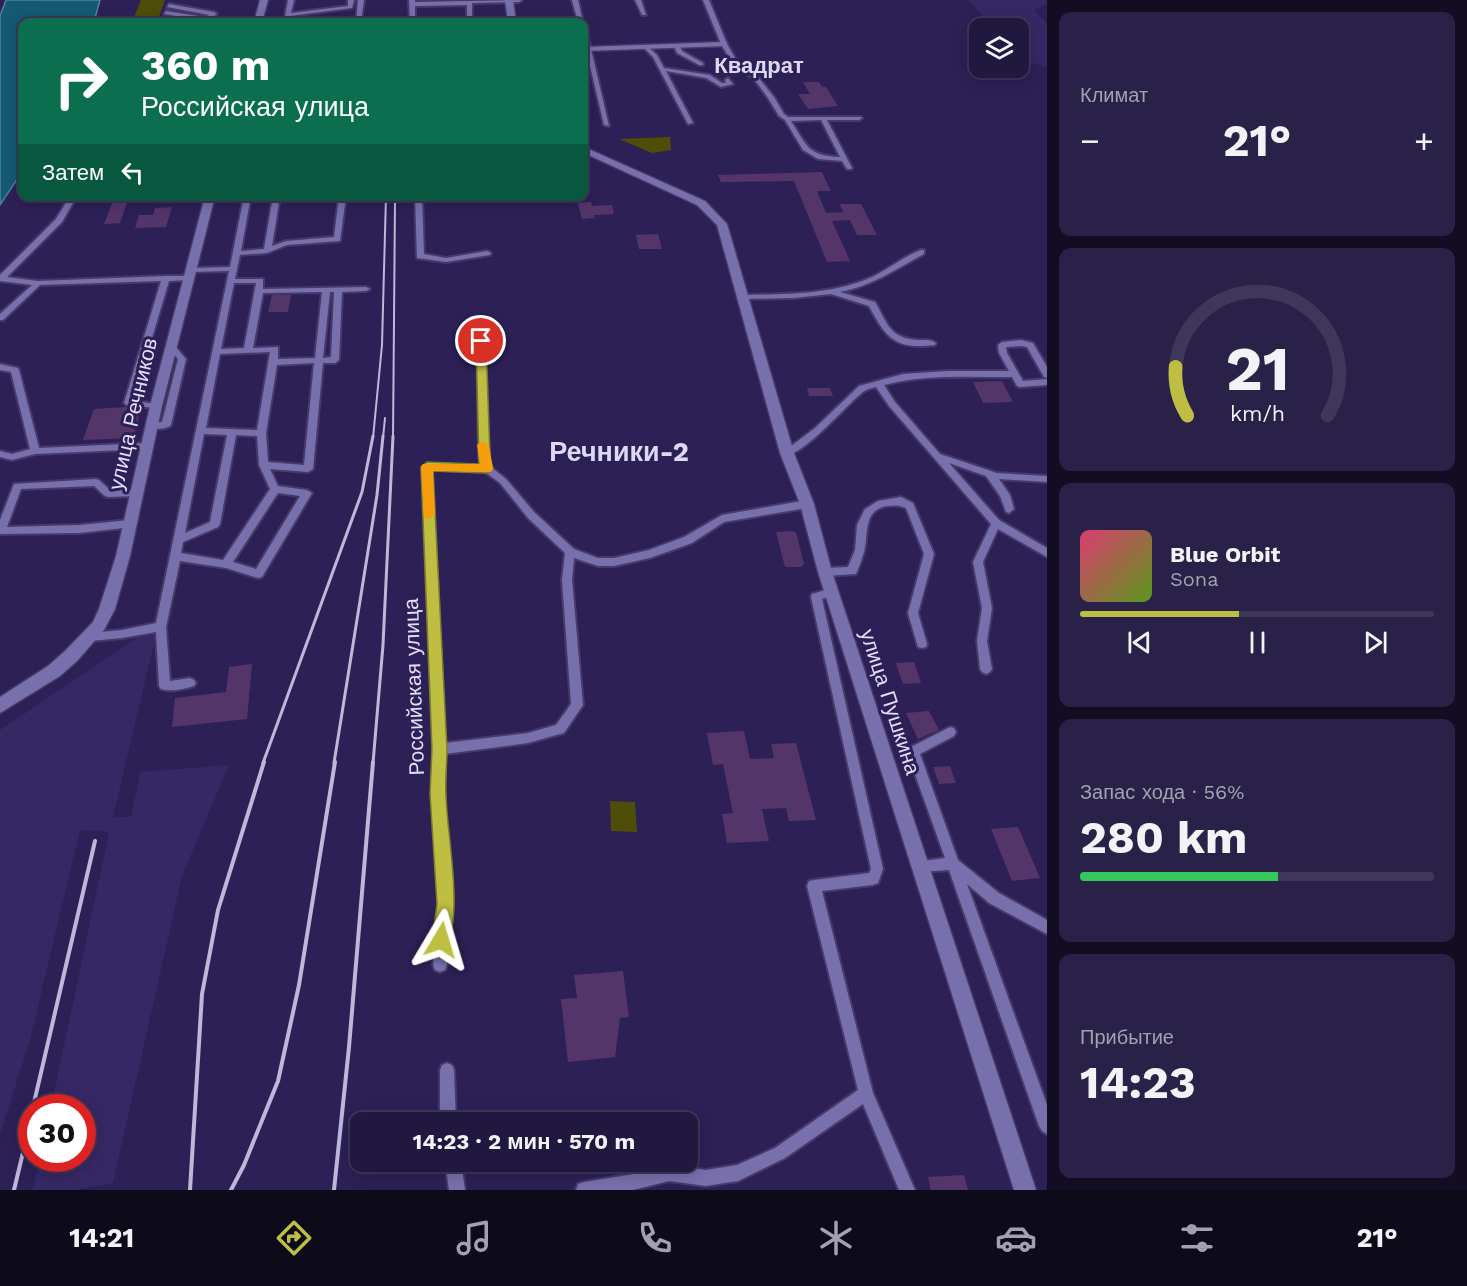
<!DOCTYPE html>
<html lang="ru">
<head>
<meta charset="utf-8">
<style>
  body { margin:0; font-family:"Work Sans",sans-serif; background:#292147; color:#f1f3f6; height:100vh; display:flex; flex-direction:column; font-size:22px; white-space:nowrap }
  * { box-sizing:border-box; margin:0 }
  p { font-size:20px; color:#a2a0b1 }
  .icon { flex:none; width:33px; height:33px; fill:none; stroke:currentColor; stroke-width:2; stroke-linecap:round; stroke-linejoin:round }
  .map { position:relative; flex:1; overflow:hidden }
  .side { display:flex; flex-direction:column; gap:12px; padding:12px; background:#120d23; width:420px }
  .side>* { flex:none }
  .top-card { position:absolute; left:18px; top:18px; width:570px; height:183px; border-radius:12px; box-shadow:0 3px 15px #0003,0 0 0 2px #3e3759; background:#0b6e4f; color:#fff; overflow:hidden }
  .fabs { position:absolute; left:969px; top:18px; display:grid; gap:12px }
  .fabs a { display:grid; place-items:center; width:60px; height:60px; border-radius:12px; background:#211840; box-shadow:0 3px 15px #0003,0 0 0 2px #3e3759; font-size:30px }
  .speed { position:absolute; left:18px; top:1094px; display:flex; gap:12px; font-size:30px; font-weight:700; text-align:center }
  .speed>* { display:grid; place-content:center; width:78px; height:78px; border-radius:50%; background:#211840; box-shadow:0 3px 15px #0003,0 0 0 2px #3e3759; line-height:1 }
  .speed .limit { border:9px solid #d22; background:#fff; color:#111 }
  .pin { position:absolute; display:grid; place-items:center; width:51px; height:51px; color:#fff; margin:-26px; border:3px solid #fff; border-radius:50%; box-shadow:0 2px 6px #0007 }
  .me { position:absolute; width:66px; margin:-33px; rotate:7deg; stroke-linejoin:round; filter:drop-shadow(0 0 4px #0008) }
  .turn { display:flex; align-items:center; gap:21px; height:126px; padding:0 24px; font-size:27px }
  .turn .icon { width:78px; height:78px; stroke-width:2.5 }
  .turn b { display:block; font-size:42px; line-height:51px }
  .then { display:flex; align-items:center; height:57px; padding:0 24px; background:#0003; gap:12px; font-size:22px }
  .big { font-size:45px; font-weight:700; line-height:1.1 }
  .side .tile { flex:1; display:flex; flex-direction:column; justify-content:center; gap:9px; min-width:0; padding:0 21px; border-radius:12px; background:#292147 }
  .side .dial { align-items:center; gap:0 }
  .dial svg { height:156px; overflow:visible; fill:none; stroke:#3e3759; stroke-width:7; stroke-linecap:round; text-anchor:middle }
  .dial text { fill:#f1f3f6; stroke:none }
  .song { display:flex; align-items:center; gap:18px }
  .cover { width:72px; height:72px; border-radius:9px; background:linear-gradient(135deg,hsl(340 70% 55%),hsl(90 70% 35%)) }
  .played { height:6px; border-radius:3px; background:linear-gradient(90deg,#bebf42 45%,#3e3759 45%) }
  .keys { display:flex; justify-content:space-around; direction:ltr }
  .heat { display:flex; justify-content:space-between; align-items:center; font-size:33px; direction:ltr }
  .charge { height:9px; border-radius:4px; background:linear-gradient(90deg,#34c759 56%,#3e3759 0) }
  .trip { position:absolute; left:350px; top:1112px; width:348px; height:60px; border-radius:12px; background:#211840; box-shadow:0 3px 15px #0003,0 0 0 2px #3e3759; font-weight:700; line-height:60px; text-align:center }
  .menu { display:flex; height:96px; justify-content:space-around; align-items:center; background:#0d0a1a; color:#a2a0b1 }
  .menu .icon { width:42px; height:42px }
  .menu .active { color:#bebf42 }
  .menu b { font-size:27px; color:#f1f3f6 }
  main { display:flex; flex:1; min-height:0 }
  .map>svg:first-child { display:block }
</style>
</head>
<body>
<main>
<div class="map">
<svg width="1047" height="1190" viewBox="0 0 1047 1190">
  <rect width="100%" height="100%" fill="#2c2056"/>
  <g fill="#362864">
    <path d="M969 0H1046L1047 4 1034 10 1047 24V68L1034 63H1019L1018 28H992Z"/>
    <path d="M156 635 113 817H131L140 772 229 765 182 876 113 1183 76 1190H33L40 1158H82V1107H51L109 832 80 830 30 1040 0 1134V730L138 637Z"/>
  </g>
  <g fill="#4e4e09">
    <path d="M141 0H165L157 22H132Z"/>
    <path d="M670 137 671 150 652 153 619 139Z"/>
    <path d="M610 801 635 802 637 832 611 831Z"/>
  </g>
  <path fill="#155974" stroke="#52819c" stroke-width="1.5" d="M6 0H100L94 22H22V172L0 205V16Z"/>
  <g fill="#54356a">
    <path d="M803 82H819L822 87H826L838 106 808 109 798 94H810Z"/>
    <path d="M822 172 831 191H817L826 213 843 212 840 204H861L877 235H857L850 220 832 221 850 261 827 262 794 181 721 182 718 175Z"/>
    <path d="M115 196H129L120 223 104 224Z"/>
    <path d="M591 202 592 206 612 205 614 214 594 215V218L582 219 578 203Z"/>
    <path d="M172 207 166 227 135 228 139 215H153L155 208Z"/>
    <path d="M658 234 662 249H639L636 235Z"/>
    <path d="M272 295H291L288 312H268Z"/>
    <path d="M1002 381 1013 402 983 403 973 382Z"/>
    <path d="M807 388H830L833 396H809Z"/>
    <path d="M126 407 141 409 133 438 83 440 94 409Z"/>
    <path d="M792 531 796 532 804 564 801 567H785L776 532Z"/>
    <path d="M914 662 921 683 903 684 896 663Z"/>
    <path d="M252 664 247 719 172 727 175 698 226 692 229 667Z"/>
    <path d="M929 711 939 730 918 739 906 713Z"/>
    <path d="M744 731 750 759 774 758 771 744 796 743 816 820 789 821 786 808 762 809 769 841 727 843 722 814 733 813 723 764 713 765 707 733Z"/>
    <path d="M950 766 956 783 939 784 933 767Z"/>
    <path d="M1018 827 1040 878 1012 881 991 829Z"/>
    <path d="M623 971 629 1017 620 1018 615 1057 568 1062 561 999 577 998 574 975Z"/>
    <path d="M964 1175 968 1190H931L928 1177Z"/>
  </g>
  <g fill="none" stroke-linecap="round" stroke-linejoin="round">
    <defs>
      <g id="street">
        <path d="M288 0H294L291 13 348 6V0H354L352 8 290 16 288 22H284Z"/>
        <path d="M358 0H364L361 22H356Z"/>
        <path d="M409 0H415V2L522 0 519 2 472 3V22H467V5L415 6V22H410Z"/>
        <path d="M572 0H578L583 22H578Z"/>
        <path d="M635 0H641L646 15H642Z"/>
        <path d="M703 0H709L727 44 738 63 758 77 774 97 784 114 788 117H861L862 118 859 120H827L852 168 851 169H847L842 161 818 159 803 150 785 120 779 116 768 98 754 79 733 64 721 44ZM821 120 840 157C808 156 807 146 791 121Z"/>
        <path d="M169 4 214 12 217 14 206 21 164 14 166 11 205 17 209 15 167 7Z"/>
        <path d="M584 30 587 32 609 126 604 125 584 41Z"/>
        <path d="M677 44 680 46 682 51 703 63V65H699L677 53 674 46Z"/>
        <path d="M646 45 657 55 664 68 710 75 722 83H726L725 80 728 78 733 84 721 87 706 78 666 71 693 123 688 124 653 57 643 47Z"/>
        <path d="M70 196H77L62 222 7 277 38 281 166 276H192V280H189L169 281 133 401 159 404V408L128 406 124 403 161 281 40 285 3 320H0V314L32 285 0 281V275L56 219Z"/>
        <path d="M244 196H251L241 251 264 249 273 196H280L272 246 286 241 334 237 339 196H346L340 241 287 245 267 253 240 255 235 279H263V289L366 287 370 289 366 291 342 292 339 360 335 363H323L313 469 308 472 270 469 278 486 307 490 312 493 262 577 258 578 226 568 180 561 166 627 170 681 190 678 194 680 196 683 194 686C185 689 170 692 161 689L159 686 156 632 122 638 90 641 86 640 85 637 86 634 90 633 122 630 156 623 229 271 191 272 187 270 191 268 230 267ZM234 283H256L244 348 221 349ZM322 292 315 358 278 359V347L253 348 263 293ZM330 292H334L331 357 323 358ZM270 352 257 430 206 428 220 354ZM314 363 304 465 268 462 266 433 277 365ZM204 434 227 435 210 522 185 533ZM236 435 257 436 259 465 270 489 223 560 181 553 183 542 218 527 220 524ZM278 493 300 496 256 569 233 562Z"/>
        <path d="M415 196H422L424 254 446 258 487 251 491 253 490 255 446 262 417 258Z"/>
        <path d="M921 250H924V254C896 269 872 286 840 292L875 302C888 324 889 338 918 340 925 340 931 339 936 343L935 345C895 350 886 338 869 306L831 294 794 298 743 299 739 297 743 295C787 294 831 295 872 277 889 269 904 256 921 250Z"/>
        <path d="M481 338 485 341 489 458 491 467 506 479 534 512 574 549 598 558H614L649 550 684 537 722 515 807 500 812 504 807 508 724 522 692 543 650 558 614 566H598L574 558 572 580 583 705 581 708 564 733 560 734 528 743 445 754 444 794 453 905 447 965 445 970 440 972 435 970 433 965 439 905 432 794 433 749 422 467 427 464 481 466 479 458 477 341ZM432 470 485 472 500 483 528 518 565 553 562 580 571 704 556 725 528 733 445 743Z"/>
        <path d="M1021 340 1033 343 1047 367V378L1044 377 1027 347 1021 346 1006 347 1007 353 1023 381 1047 379V385L1020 387 1017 386 1012 377C969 377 925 374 884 385L895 402 940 454 997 473 1047 476V482L999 479 1010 495 1014 509 1009 513 1006 512 1000 496 986 476 949 463 999 520 1047 548V557L998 529 983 562 992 608 987 641 992 669 990 672 986 674 982 672 980 669 977 641 982 608 973 562 991 524 889 406 876 387C872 388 867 389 863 392 847 404 802 458 784 455L782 453 815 428 859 386 903 374 948 371H1009L999 353 998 345 1002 342Z"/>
        <path d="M171 344 174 345 186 359 171 425C166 430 151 430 146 425L148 423 162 422 178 359 167 347Z"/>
        <path d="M0 364 18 368 19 370 39 448 146 443 151 446 146 449 35 454 12 460 0 457V451L12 454 30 449 11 372 0 370Z"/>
        <path d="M96 479 99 480 110 490H136L141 493 136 496 108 497 105 496 94 486 21 489 7 527 80 525 129 520 134 524 132 527 80 533 0 534V520L14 484Z"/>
        <path d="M901 497 913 503 934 554 918 613 927 644 926 647 922 648 918 647 917 644 908 613 924 554 906 508C899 505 895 505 888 506 862 509 869 535 864 552 862 559 859 567 856 574L825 576 820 572 825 568 848 567 855 550 857 525 865 509 878 501Z"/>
        <path d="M832 588 836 589 837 592 836 595 822 599 883 869 878 883 873 885 822 891 873 1093 915 1190H899L863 1104 785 1158 738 1181 706 1186 669 1181 633 1190H576L578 1184 584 1182 640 1173 669 1165 706 1170 737 1165 775 1148 858 1090 807 886 809 881 814 880 869 873 871 869 811 597 812 594Z"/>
        <path d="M950 727 954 728 956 732 954 736 920 754 958 860 999 893 1047 920V934L989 903 967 884 1047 1105V1134L1042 1131 1039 1126 949 870 920 872 915 870 914 866 915 862 945 858 907 752 909 748Z"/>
        <path d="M447 1063 452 1065 454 1070 456 1122H440V1070L442 1065Z"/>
        <path d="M445 1161H461L465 1190H449Z"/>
      </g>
      <g id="secondary">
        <path d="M260 0H268L262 22H254Z"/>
        <path d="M505 0H513L516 22H508Z"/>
        <path d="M724 42H727V46L584 51V47Z"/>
        <path d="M584 147 705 201 727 224 794 453 814 504 832 572 1036 1190H1014L818 572 800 504 780 453 717 225 697 205 584 153Z"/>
        <path d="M205 196H215L162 406 130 556 115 609 104 630 77 661 60 676 0 713V697L48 666 65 651 93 622 99 609 116 556 150 406Z"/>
      </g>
    </defs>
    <use href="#street" stroke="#473968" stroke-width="4"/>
    <use href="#secondary" stroke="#473968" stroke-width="3"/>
    <use href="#street" fill="#7870ad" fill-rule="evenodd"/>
    <use href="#secondary" fill="#7870ad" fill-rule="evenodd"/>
    <g stroke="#bdb8da" stroke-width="2">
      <path d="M373 438 382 345 386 196"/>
      <path d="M383 438 385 418"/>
      <path d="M393 438 395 202"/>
    </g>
    <g stroke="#bdb8da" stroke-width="3">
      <path d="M263 763 362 492 373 436"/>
      <path d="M334 763 377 495 383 436"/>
      <path d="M373 763 383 645 393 436"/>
    </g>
    <g stroke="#bdb8da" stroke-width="4">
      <path d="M33 1107 95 841"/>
      <path d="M14 1190 32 1115"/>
      <path d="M190 1190 202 994 218 910 264 762"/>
      <path d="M231 1190 244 1165 278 1081 299 985 335 762"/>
      <path d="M334 1190 349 1047 373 762"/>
    </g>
  </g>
  <path fill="#bebf42" stroke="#7c7c2b" stroke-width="1.5" d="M481 338 486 341 490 458 493 469 487 473 433 471 447 749C447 764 445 779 446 795 447 837 463 907 447 946L441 948 435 946 432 940 437 904 430 794 432 749 421 467 427 462 479 464 476 341Z"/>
  <path fill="#f59e0b" d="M483 441 489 445 493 469 491 472 433 471 435 514 429 519 424 518 421 467 423 464H480L477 445Z"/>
  <g text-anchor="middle" stroke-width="6" stroke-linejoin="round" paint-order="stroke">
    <g font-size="21" fill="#e2dffb" stroke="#2c2056">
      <text transform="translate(133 414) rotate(-77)" y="7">улица Речников</text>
      <text transform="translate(414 687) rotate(-92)" y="7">Российская улица</text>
      <text transform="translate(890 702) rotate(72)" y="7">улица Пушкина</text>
    </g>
    <g font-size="22" font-weight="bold" fill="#dbd9f4" stroke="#2c2056">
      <text x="759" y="73">Квадрат</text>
    </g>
    <g font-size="27" font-weight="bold" fill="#dbd9f4" stroke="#2c2056">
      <text x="619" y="461">Речники-2</text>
    </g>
  </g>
</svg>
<div class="fabs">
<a><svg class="icon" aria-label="layers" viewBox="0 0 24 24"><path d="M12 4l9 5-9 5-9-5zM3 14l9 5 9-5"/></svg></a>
</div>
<div class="speed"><div class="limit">30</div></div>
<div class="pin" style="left:481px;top:341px;background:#d93025"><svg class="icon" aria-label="arrive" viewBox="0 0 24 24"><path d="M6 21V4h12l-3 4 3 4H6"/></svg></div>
<svg class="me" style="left:441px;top:940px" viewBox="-20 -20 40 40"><path d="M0-17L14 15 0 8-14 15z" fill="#bebf42" stroke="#fff" stroke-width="4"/></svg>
<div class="trip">14:23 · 2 мин · 570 m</div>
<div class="top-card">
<div class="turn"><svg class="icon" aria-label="right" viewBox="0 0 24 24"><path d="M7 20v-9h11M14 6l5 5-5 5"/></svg><div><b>360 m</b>Российская улица</div></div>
<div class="then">Затем<svg class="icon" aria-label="left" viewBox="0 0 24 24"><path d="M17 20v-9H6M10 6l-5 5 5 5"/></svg></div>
</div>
</div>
<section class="side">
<div class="tile"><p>Климат</p>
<div class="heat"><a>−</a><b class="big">21°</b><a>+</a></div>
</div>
<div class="tile dial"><svg viewBox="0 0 100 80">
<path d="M14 69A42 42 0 1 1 86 69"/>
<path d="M14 69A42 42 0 0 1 8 44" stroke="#bebf42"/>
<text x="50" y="56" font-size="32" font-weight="700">21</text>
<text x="50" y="72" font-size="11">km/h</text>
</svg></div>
<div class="tile">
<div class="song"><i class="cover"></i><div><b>Blue Orbit</b><p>Sona</p></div></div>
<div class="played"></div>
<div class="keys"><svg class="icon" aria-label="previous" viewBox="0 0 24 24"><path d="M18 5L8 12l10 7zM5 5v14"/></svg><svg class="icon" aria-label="pause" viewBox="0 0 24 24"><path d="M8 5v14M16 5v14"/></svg><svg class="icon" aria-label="next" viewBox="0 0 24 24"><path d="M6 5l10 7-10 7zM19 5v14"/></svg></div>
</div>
<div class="tile"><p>Запас хода · 56%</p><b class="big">280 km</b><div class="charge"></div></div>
<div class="tile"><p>Прибытие</p><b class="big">14:23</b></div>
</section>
</main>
<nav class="menu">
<b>14:21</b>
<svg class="icon active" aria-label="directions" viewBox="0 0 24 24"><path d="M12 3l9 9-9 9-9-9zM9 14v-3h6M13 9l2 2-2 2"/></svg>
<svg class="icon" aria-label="music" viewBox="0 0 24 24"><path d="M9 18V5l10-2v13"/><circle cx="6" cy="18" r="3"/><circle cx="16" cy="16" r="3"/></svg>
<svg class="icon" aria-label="phone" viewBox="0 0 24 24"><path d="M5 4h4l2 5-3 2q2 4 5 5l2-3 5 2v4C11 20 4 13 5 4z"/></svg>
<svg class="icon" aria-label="climate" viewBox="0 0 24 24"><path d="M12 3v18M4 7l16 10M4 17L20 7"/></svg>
<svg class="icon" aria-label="car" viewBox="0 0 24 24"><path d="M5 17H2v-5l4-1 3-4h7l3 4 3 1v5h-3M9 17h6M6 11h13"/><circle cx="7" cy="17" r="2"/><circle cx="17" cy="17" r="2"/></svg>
<svg class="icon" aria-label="filters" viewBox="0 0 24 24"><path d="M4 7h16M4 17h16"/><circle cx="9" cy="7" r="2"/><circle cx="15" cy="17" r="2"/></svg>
<b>21°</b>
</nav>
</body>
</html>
